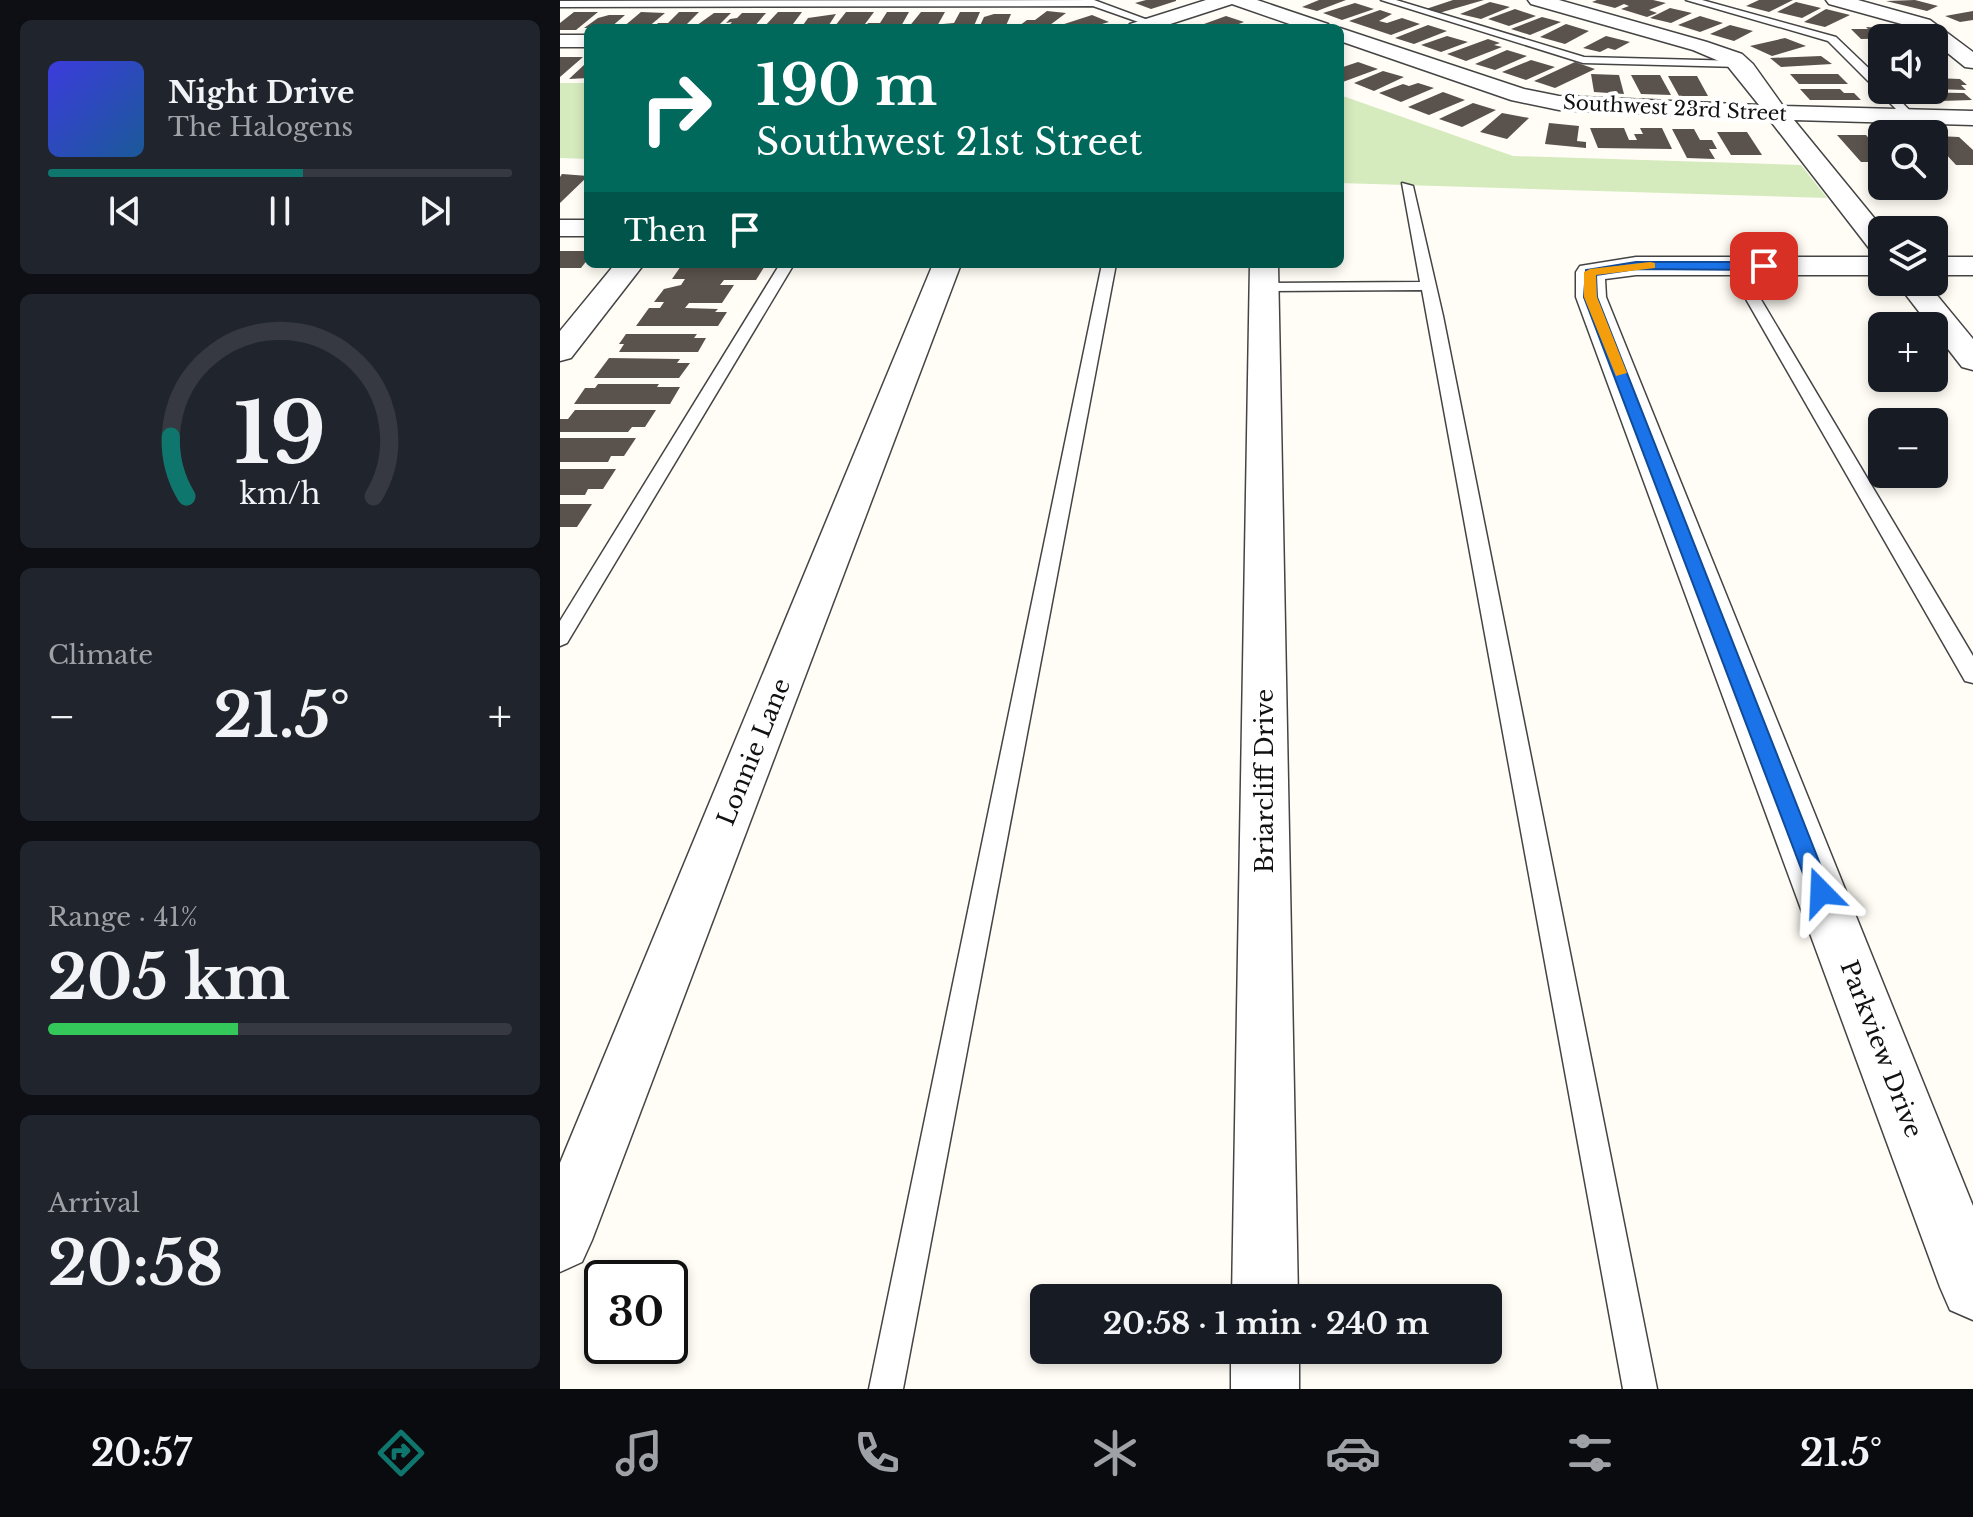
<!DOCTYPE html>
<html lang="en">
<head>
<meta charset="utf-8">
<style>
  body { margin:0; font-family:"Libre Baskerville",serif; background:#20242c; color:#f1f3f6; height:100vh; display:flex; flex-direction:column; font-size:30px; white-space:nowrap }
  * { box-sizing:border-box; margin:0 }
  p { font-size:26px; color:#9ea1a6 }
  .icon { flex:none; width:44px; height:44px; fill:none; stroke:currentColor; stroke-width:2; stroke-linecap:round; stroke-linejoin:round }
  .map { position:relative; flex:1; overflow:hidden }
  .side { display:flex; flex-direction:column; gap:20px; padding:20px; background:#0d0f14; width:560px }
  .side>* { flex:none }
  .guide { position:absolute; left:24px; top:24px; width:760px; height:244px; border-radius:12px; box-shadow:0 4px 12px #0003; background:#00695c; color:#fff; overflow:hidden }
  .fabs { position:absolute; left:1308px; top:24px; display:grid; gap:16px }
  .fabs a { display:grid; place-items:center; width:80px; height:80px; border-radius:12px; background:#171b24; box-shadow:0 4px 12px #0003; font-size:40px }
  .speed { position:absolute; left:24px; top:1260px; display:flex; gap:16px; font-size:40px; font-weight:700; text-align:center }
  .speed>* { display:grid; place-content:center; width:104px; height:104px; border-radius:50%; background:#171b24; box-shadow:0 4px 12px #0003; line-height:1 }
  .speed .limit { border:4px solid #111; border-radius:12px; background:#fff; color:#111 }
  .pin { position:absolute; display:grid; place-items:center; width:68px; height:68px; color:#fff; margin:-34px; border-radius:16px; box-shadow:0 4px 12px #0006 }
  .me { position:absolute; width:88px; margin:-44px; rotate:339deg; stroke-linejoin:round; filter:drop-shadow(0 0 6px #0008) }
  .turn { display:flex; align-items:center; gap:28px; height:168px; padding:0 40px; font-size:36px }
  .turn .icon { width:104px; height:104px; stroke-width:2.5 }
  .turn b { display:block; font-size:56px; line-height:68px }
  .then { display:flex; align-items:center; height:76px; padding:0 40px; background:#0003; gap:16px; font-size:30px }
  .big { font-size:60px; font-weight:800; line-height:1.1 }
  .side .widget { flex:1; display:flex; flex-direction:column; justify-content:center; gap:12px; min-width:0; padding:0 28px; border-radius:12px; background:#20242c }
  .side .dial { align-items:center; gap:0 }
  .dial svg { height:208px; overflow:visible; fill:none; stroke:#363941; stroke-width:7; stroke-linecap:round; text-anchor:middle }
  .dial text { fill:#f1f3f6; stroke:none }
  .song { display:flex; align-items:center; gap:24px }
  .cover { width:96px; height:96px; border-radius:12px; background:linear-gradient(135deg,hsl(240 70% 55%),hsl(210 70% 35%)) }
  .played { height:8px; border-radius:4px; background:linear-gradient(90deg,#0f766e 55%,#363941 55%) }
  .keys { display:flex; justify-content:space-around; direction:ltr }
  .heat { display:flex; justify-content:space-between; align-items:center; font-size:44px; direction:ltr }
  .charge { height:12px; border-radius:6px; background:linear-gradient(90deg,#34c759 41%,#363941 0) }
  .trip { position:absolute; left:470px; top:1284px; width:472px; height:80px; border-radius:12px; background:#171b24; box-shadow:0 4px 12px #0003; font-weight:800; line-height:80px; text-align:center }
  .dock { display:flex; height:128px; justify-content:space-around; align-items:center; background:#090b0e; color:#9ea1a6 }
  .dock .icon { width:56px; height:56px }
  .dock .current { color:#0f766e }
  .dock b { font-size:36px; color:#f1f3f6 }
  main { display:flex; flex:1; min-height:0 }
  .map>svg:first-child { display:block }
</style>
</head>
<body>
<main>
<section class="side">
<div class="widget">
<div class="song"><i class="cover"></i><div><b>Night Drive</b><p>The Halogens</p></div></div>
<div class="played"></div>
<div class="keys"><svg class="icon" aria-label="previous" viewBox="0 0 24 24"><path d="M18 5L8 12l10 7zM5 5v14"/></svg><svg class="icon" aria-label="pause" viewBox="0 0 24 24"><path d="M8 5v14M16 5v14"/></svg><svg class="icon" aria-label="next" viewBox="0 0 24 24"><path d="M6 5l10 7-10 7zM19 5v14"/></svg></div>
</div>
<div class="widget dial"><svg viewBox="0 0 100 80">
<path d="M14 69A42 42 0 1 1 86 69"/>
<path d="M14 69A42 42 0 0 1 8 46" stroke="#0f766e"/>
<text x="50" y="56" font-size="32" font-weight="700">19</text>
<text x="50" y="72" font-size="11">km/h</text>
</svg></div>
<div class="widget"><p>Climate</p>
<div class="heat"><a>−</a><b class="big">21.5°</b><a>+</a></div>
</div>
<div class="widget"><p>Range · 41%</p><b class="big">205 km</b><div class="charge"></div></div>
<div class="widget"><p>Arrival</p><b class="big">20:58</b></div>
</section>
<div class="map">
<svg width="1413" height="1389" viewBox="0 0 1413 1389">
  <rect width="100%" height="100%" fill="#fffdf5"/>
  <g fill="#d5ebbd">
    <path d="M0 83H28V159L0 158Z"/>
    <path d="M780 95 953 156 1241 165 1267 198 780 183Z"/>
  </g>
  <g fill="#5a524d">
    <path d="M586 0H616V1L591 9 575 3Z"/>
    <path d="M759 0H786L757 11 742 7Z"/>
    <path d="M893 0H924L879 13 866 9Z"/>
    <path d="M1037 0H1093L1106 3 1089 10 1097 13 1087 17 1061 9 1069 6 1064 4 1055 8 1032 2Z"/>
    <path d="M1199 0H1233L1209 12 1186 6Z"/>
    <path d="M1355 0 1378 6 1367 11 1326 1Z"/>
    <path d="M930 2 950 7 921 19 900 14Z"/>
    <path d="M1236 2 1261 8 1242 18 1217 12Z"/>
    <path d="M795 3 814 9 782 20 763 13Z"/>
    <path d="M1110 8 1132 13 1111 23 1090 18Z"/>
    <path d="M955 9 976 16 949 26 928 19Z"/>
    <path d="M1266 9 1290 15 1265 27 1244 22Z"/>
    <path d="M820 10 832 14 819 21 827 23 842 18 860 24 831 35 789 21Z"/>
    <path d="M487 11 506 13 486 28 459 26 467 20H475Z"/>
    <path d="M1413 11V20L1400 22 1385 16Z"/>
    <path d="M14 12H38L16 30H0V23Z"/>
    <path d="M81 12 105 13 87 28H62Z"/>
    <path d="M119 12H139L123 28 94 27 98 23H108Z"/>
    <path d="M218 12H242L230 28H203Z"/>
    <path d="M286 12H314L302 28 275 26Z"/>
    <path d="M327 12H349L340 28H305L308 23H320Z"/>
    <path d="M361 12H385L376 28H348Z"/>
    <path d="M400 12H420L413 28H381L383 24 394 23Z"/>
    <path d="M154 13H171L156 28H133Z"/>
    <path d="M182 13H206L193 28H167L172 22 166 23 170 19 177 18Z"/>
    <path d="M276 14 267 28H241L248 18Z"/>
    <path d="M434 14H451L445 28H419L424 17Z"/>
    <path d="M49 15H65L50 28H24L38 18Z"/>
    <path d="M532 15 549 22 528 28H492Z"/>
    <path d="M666 16 684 22 668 28H633Z"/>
    <path d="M1140 16 1163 23 1140 32 1118 25Z"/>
    <path d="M982 17 1001 22 970 35 951 29Z"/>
    <path d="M1006 24 1029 31 1005 44 980 37Z"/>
    <path d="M868 25 887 31 854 44 835 38Z"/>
    <path d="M1170 25 1193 31 1174 41 1150 34Z"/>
    <path d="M1306 27 1338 29 1349 38 1301 39 1291 29H1308Z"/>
    <path d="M887 36 908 42 881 52 861 45Z"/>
    <path d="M1046 36 1070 42 1055 50 1048 48 1040 52 1023 48Z"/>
    <path d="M1225 38 1246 46 1212 56 1190 46Z"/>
    <path d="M928 39 940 43 934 45 942 47 906 61 887 54Z"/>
    <path d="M947 50 967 56 935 70 915 64Z"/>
    <path d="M1261 56 1272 64 1221 67 1210 58Z"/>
    <path d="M0 57H23L0 77Z"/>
    <path d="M971 60 995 67 966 80 942 72Z"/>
    <path d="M798 62 818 69 780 83V68Z"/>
    <path d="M1015 62 1035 69 995 88 974 81Z"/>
    <path d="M25 64H28V78L9 79Z"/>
    <path d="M823 71 844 77 814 91 794 83Z"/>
    <path d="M1031 74 1059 75 1064 94 1034 92Z"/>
    <path d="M1230 74H1278L1288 84H1239Z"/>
    <path d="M1071 75H1100L1111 95 1081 94Z"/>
    <path d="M1108 76H1137L1148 96H1119Z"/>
    <path d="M1374 78 1400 79 1407 85H1401L1406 90 1374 89Z"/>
    <path d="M858 83 874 88 841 102 819 93 843 84 849 86Z"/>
    <path d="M1240 89H1280L1284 93H1294L1301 100H1250Z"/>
    <path d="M883 92 905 100 869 115 848 107Z"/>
    <path d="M1339 92 1404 93 1412 100 1349 102Z"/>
    <path d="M913 103 936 110 902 127 879 119Z"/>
    <path d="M942 113 969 118 947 139 920 132Z"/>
    <path d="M989 123 1019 126 1017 141 1026 142V148L985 144Z"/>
    <path d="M1030 128H1064L1069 140H1077L1074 134H1083L1080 128H1102L1112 149 1038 148Z"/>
    <path d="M1112 129H1134L1140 140H1152L1157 149H1149L1155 159 1127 158Z"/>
    <path d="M1157 132H1187L1202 155H1171Z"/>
    <path d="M1277 135H1306L1322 153V158H1311L1314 162H1301Z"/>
    <path d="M1377 136 1399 137 1413 150V165H1396L1384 152H1377L1374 145H1385Z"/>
    <path d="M2 174 28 176 0 203V177Z"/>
    <path d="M0 251H28V259L21 268H0Z"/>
    <path d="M151 264H206L196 280H164L160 285H174L162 303H129L125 308 158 309 155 312H167L158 326H76L89 308H100L104 302H94L104 289 121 285 125 279H112L121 266Z"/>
    <path d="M66 334H137L134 338H146L138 352H59L64 344H59Z"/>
    <path d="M49 358 120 359 117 363H130L119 378H34Z"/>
    <path d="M38 384H99L97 387H120L110 404H14L25 388H35Z"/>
    <path d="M15 410H96L85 427H72L68 432H0V419H8Z"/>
    <path d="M0 438H76L64 456H51L48 462H0Z"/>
    <path d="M0 469H56L43 489H28L25 495H0Z"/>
    <path d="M0 504H32L17 527H0Z"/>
  </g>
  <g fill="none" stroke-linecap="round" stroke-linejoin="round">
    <defs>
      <g id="service">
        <path d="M534 0 596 23 587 25 533 6 0 7V1Z"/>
        <path d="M821 0H836L1024 57 1180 61 1185 64 1180 67 1023 63Z"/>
        <path d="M1126 0H1142L1276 37 1322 81V90H1330L1355 116 1345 118 1268 41Z"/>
        <path d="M842 183 853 186 883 316 1097 1389H1063L862 290 705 291 698 287 705 283 860 282Z"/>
        <path d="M1174 262 1181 266 1413 656V683L1405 681 1167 266Z"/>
        <path d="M220 264H234L7 643 0 646V621Z"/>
        <path d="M542 264H556L343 1389H309Z"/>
      </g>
      <g id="minor">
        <path d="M646 0H697L768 24 771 28H741L672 4 598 28H567L570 24Z"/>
        <path d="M968 0H999L1147 42 1182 54 1193 64 1223 106 1413 111V125L1234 120 1324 230 1322 254 1312 252 1209 119 999 110 951 100 780 41V28L964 89 999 96 1199 105 1166 64 1133 50 971 4Z"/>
        <path d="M1266 0H1298L1370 20 1413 52V68L1405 67 1374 42V38H1369L1356 28 1269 4Z"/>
        <rect x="0" y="35" width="28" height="12"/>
        <rect x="0" y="220" width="28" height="16"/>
        <path d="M1076 257H1322V275H1076L1045 279 1046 297 1413 1206V1320L1390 1310 1380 1287 1016 297V272L1020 266Z"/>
        <rect x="1374" y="257" width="39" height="18"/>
        <path d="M55 264H84L11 358 0 361V331Z"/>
        <path d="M373 264H401L32 1240 22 1262 0 1272V1163Z"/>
        <path d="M690 264H718L738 1298H672Z"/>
        <path d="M1336 282H1366L1413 339V370L1402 367 1374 331V326H1370Z"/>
        <rect x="671" y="1350" width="68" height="39"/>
      </g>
    </defs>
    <use href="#service" stroke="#444" stroke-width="3"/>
    <use href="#minor" stroke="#444" stroke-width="3"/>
    <use href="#service" fill="#fff" fill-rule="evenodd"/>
    <use href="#minor" fill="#fff" fill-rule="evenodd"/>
  </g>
  <path fill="#1a73e8" stroke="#114b97" stroke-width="2" d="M1076 262H1204L1210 266 1204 270 1076 269 1036 275 1037 297 1271 892 1268 899 1261 902 1253 899 1250 892 1024 297 1026 270Z"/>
  <path fill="#f59e0b" d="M1090 262 1095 263V268L1036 275 1037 297 1067 373 1056 376 1024 297V272L1030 269Z"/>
  <g text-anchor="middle" stroke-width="8" stroke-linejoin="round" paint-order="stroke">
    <g font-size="20" fill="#111" stroke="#fff">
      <text transform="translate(1115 108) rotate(3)" y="7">Southwest 23rd Street</text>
    </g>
    <g font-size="24" fill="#111" stroke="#fff">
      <text transform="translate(194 752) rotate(-68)" y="8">Lonnie Lane</text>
      <text transform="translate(705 781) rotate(-90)" y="8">Briarcliff Drive</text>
      <text transform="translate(1321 1049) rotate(69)" y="8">Parkview Drive</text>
    </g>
  </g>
</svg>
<div class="fabs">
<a><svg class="icon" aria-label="sound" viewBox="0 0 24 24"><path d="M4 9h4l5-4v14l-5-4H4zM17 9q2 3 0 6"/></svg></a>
<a><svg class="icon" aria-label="search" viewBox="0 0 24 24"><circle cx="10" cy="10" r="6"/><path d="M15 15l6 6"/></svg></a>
<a><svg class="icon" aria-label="layers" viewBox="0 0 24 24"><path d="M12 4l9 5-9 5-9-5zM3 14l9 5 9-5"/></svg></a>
<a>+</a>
<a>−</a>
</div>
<div class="speed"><div class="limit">30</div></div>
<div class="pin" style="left:1204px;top:266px;background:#d93025"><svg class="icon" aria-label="arrive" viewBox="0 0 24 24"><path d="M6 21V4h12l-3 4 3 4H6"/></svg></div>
<svg class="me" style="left:1261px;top:892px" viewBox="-20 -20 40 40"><path d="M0-17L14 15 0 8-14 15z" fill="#1a73e8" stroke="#fff" stroke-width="4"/></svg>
<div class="trip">20:58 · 1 min · 240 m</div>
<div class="guide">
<div class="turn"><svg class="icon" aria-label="right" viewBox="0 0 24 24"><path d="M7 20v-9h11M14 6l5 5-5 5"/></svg><div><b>190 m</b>Southwest 21st Street</div></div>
<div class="then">Then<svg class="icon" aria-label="arrive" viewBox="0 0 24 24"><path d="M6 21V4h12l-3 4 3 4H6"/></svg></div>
</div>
</div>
</main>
<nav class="dock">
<b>20:57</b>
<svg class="icon current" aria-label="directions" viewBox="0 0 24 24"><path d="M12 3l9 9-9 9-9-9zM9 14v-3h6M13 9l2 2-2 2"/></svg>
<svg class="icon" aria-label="music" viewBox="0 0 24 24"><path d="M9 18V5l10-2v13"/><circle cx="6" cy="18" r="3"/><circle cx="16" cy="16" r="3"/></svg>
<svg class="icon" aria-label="phone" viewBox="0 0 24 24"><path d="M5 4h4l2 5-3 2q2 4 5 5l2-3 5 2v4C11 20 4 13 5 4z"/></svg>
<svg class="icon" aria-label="climate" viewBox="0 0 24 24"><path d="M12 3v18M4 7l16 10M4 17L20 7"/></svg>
<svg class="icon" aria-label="car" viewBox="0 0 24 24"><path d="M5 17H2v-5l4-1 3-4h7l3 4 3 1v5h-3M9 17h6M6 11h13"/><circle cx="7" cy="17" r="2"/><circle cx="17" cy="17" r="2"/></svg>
<svg class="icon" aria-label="filters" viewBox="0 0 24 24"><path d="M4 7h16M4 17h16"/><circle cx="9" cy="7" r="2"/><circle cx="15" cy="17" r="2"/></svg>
<b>21.5°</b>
</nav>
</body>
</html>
